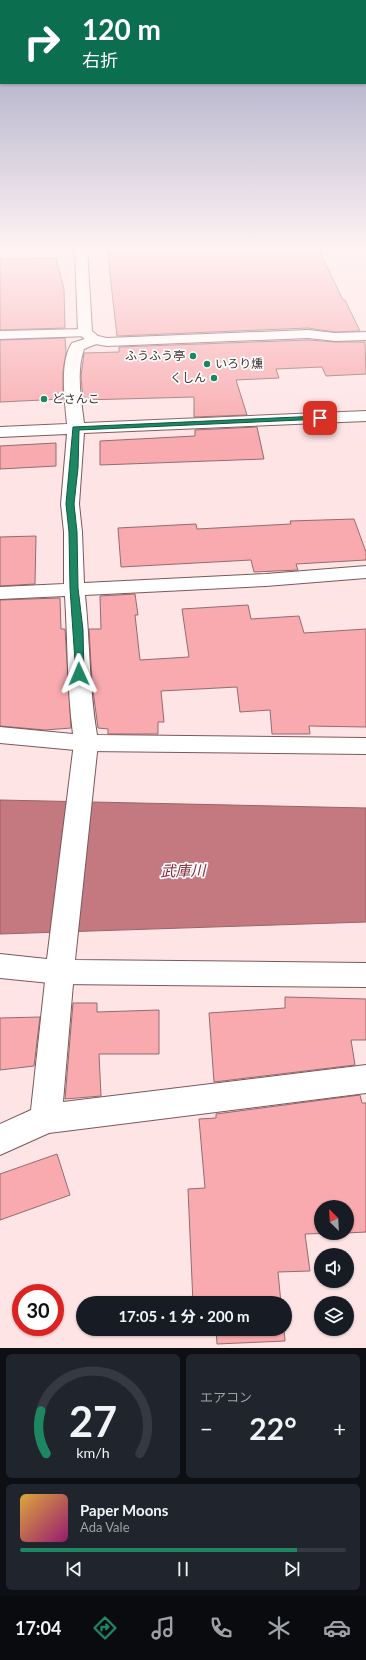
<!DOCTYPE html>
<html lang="ja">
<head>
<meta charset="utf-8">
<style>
  body { margin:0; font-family:Lato,"Noto Sans JP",sans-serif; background:#20242c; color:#f1f3f6; height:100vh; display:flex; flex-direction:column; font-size:15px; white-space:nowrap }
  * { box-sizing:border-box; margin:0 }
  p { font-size:13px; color:#9ea1a6 }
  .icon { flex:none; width:22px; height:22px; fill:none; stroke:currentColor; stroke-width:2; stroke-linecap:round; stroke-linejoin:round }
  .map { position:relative; height:1348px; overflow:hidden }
  .sheet { display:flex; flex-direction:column; gap:6px; padding:6px; background:#0d0f14; flex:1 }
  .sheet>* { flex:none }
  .guide { position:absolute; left:0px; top:0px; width:366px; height:84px; box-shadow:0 1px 3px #0004; background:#0b6e4f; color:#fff; overflow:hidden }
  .needle { width:26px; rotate:336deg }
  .tools { position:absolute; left:314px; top:1200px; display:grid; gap:8px }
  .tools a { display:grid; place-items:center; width:40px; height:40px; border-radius:50%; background:#171b24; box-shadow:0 1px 3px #0004; font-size:20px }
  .speed { position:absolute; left:12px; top:1284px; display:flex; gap:8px; font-size:20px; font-weight:700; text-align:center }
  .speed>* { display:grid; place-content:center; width:52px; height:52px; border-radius:50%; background:#171b24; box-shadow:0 1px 3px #0004; line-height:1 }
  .speed .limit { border:6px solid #d22; background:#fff; color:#111 }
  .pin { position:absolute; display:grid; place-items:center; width:34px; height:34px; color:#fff; margin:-17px; border-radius:8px; box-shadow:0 2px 6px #0006 }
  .me { position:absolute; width:44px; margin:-22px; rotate:359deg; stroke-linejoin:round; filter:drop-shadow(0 0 3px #0008) }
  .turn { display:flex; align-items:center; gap:14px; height:84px; padding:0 16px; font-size:18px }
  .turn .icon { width:52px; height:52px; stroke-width:2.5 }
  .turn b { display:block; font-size:28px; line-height:34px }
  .big { font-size:30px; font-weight:700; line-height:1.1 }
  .sheet .card { flex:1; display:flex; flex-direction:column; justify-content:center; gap:6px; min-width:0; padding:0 14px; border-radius:6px; background:#20242c }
  .sheet .dial { align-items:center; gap:0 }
  .dial svg { height:104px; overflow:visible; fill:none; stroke:#363941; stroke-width:7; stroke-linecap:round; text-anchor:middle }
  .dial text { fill:#f1f3f6; stroke:none }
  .song { display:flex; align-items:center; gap:12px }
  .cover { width:48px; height:48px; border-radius:6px; background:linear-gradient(135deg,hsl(40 70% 55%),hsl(320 70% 35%)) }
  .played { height:4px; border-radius:2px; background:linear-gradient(90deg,#1d8763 85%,#363941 85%) }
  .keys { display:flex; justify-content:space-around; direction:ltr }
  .heat { display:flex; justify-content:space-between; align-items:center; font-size:22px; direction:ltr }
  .sheet .tiles { flex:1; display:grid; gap:6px; grid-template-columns:1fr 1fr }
  .card:last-child { grid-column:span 2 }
  .trip { position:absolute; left:76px; top:1296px; width:216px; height:40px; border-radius:20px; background:#171b24; box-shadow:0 1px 3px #0004; font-weight:700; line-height:40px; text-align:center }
  .tab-bar { display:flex; height:64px; justify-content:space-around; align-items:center; background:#090b0e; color:#9ea1a6 }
  .tab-bar .icon { width:28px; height:28px }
  .tab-bar .current { color:#1d8763 }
  .tab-bar b { font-size:18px; color:#f1f3f6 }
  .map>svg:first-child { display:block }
</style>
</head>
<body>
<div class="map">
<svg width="366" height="1348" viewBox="0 0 366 1348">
  <rect width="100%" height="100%" fill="#ffe4e5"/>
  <path fill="#c3797f" stroke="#9b6367" d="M0 800 366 808V922L0 934Z"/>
  <g fill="#f8aaaf" stroke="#926c6e">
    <path d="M107 248H318L343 300H345L360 331 335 332 308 328 117 336Z"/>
    <path d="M56 258 64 289 65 328 0 330V259Z"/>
    <path d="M65 338 66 352 63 371V399L0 402V340Z"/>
    <path d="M308 340 335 342H365L366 374 326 376 322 367 276 369 279 378 236 380 247 415 194 417V397L83 400 81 376 84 353 119 352V347Z"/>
    <path d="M257 427 264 459 100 465V441L195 436V430Z"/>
    <path d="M56 443V466L0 469V446Z"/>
    <path d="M354 519 366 552V560L296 564 298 570 254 572 251 560 121 567 118 528 196 524 197 529 291 524 290 521Z"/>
    <path d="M36 536 35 584 0 586V537Z"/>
    <path d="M135 594 138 615H135L140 660 189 657 182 609 248 605 251 619 299 616 304 633 366 629V727L309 726 310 734H272L270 710 240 712 237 687 161 691 164 722H158V734H108V729L98 728 92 683 89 629H101L100 596Z"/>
    <path d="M60 598 61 629H65L71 728 45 730 0 726V600Z"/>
    <path d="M285 997 366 999V1040H351L355 1065 214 1082 209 1013 285 1008Z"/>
    <path d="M73 1003H97V1012L159 1010V1054H99L101 1096 65 1099Z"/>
    <path d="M40 1017 34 1066 0 1070V1018Z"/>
    <path d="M360 1095 362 1103H366V1232L347 1233V1207H321V1233H337L305 1234 310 1271 278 1272 281 1303H193L188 1189 205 1188 199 1119 216 1118V1114Z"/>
    <path d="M57 1154 70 1195 0 1220V1174Z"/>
    <path d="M216 1329H284L285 1341 217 1344Z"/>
  </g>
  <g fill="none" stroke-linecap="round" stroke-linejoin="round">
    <defs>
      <path id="pedestrian" d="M86 735 94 737 98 743 75 960 366 963V987L60 984 0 978V954L47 959 74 743 78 737Z"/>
      <g id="minor">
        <path d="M85 329 90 330 92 333 90 336 0 339V331Z"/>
        <path d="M94 336 99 337 101 340 99 343 84 349C76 372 81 399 84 423L366 411V421L84 433 79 504 82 532 84 583 266 574 366 566V578L266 586 85 595C90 642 89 689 97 735L366 738V754L86 751 0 743V727L73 734C67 688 68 642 65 596L0 599V587L64 584V532L61 504 67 434 0 437V427L67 424C65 402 59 362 72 343Z"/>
        <path d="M60 960 70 964 74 972 63 1102 366 1065V1093L49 1133 0 1155V1124L31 1110 46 972 50 964Z"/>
      </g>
      <path id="tertiary" d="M75 248H87L92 331 98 336 107 338 308 330 335 333 366 332V340L335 341 308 338 107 346 89 343 78 333Z"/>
    </defs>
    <use href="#pedestrian" stroke="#7c5759" stroke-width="2"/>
    <use href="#minor" stroke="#7c5759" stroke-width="2"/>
    <use href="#tertiary" stroke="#7c5759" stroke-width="2"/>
    <use href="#pedestrian" fill="#fff" fill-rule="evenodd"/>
    <use href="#minor" fill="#fff" fill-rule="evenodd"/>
    <use href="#tertiary" fill="#fff" fill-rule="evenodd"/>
  </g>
  <linearGradient id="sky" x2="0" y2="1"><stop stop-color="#999cbe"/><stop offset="0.57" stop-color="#fff3f3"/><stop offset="1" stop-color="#fff3f3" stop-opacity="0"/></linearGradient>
  <rect width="366" height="437" fill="url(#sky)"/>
  <path fill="#1d8763" stroke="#135840" d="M320 416 323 417V419L79 430 78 468 74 504 77 532 78 588 83 630 84 674 83 676H76L70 588 69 532 66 504 73 427Z"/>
  <g fill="#1d8763" stroke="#fff" stroke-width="1.5">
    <circle cx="193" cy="356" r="4"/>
    <circle cx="207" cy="364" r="4"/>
    <circle cx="214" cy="378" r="4"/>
    <circle cx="44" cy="399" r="4"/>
  </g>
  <g text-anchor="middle" stroke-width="3.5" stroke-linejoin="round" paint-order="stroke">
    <g font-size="12" fill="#3f2f30" stroke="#fff" text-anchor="end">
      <text x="185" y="360">ふうふう亭</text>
      <text x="215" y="368" text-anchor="start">いろり燻</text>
      <text x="206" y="382">くしん</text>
      <text x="52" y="403" text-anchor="start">どさんこ</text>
    </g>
    <g font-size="15" font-style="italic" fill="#842b38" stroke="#fff">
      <text transform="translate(183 871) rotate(-1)" y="5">武庫川</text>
    </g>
  </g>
</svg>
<div class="tools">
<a><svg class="needle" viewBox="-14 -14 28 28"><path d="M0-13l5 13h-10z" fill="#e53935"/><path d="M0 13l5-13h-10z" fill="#9ea1a6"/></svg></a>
<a><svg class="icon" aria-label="sound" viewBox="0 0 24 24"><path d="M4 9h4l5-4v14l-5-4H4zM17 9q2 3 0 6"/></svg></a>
<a><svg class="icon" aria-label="layers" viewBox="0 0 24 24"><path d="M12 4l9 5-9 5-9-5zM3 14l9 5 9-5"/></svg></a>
</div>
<div class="speed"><div class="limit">30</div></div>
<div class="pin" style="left:320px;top:418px;background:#d93025"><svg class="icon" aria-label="arrive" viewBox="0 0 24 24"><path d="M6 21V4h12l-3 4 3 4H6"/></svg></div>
<svg class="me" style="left:79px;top:674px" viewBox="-20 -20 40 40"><path d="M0-17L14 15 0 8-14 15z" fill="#1d8763" stroke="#fff" stroke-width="4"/></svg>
<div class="trip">17:05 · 1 分 · 200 m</div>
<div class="guide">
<div class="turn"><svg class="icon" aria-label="right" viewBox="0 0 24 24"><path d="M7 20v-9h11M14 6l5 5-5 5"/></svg><div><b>120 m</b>右折</div></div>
</div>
</div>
<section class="sheet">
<div class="tiles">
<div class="card dial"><svg viewBox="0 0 100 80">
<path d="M14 69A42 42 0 1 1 86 69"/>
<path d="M14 69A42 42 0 0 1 10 36" stroke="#1d8763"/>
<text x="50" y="56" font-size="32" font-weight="700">27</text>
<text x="50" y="72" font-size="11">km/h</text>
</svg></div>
<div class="card"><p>エアコン</p>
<div class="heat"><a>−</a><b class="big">22°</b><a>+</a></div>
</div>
<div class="card">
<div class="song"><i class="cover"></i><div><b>Paper Moons</b><p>Ada Vale</p></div></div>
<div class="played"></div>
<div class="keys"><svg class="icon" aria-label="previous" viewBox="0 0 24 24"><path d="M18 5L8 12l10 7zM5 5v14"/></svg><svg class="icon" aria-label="pause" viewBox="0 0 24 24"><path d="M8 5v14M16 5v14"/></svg><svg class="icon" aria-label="next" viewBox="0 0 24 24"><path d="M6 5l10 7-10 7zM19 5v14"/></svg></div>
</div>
</div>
</section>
<nav class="tab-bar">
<b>17:04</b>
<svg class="icon current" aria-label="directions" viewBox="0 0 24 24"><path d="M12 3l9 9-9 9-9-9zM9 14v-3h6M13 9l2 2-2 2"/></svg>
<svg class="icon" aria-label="music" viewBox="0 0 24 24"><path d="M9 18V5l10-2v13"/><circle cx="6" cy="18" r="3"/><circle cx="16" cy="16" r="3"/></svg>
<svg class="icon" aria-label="phone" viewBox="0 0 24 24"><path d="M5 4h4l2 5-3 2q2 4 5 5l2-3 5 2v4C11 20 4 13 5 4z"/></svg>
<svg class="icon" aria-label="climate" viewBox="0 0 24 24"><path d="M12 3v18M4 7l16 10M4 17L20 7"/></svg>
<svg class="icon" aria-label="car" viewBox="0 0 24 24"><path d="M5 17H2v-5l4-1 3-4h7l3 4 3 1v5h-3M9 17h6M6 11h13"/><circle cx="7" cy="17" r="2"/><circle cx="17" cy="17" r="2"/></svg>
</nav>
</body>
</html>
